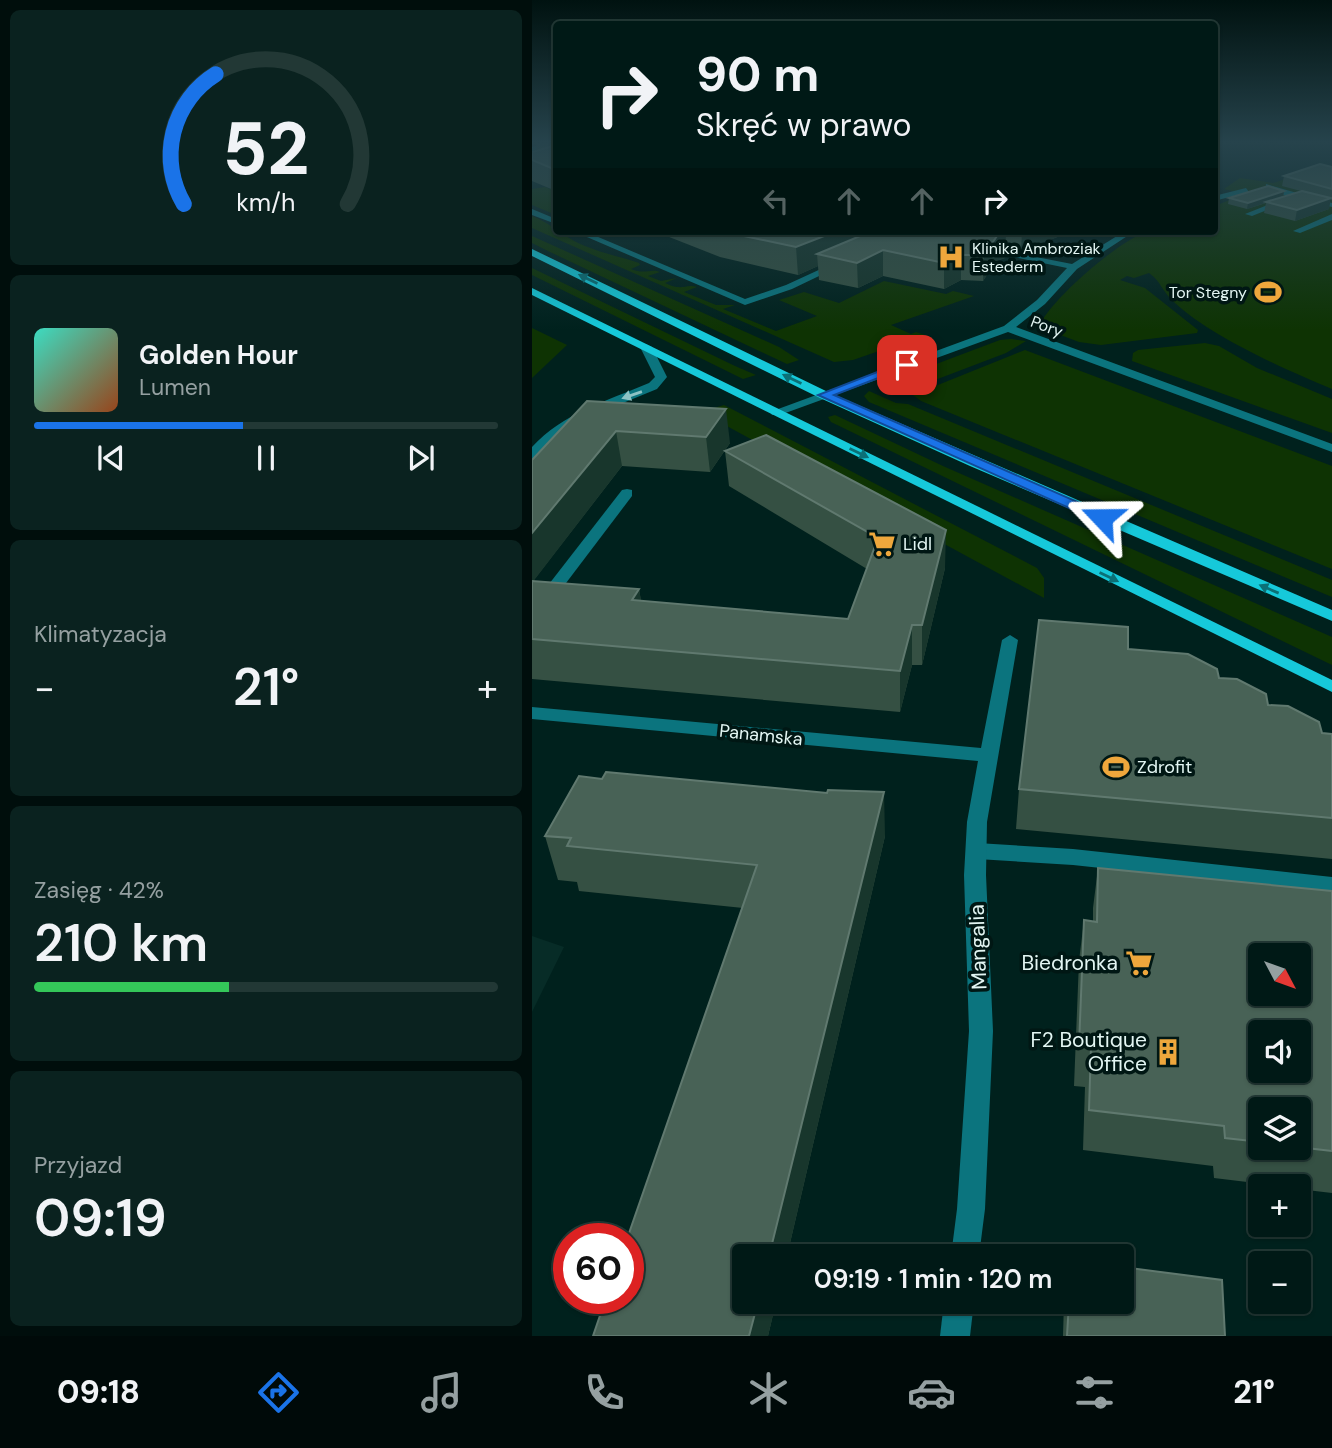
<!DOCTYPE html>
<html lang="pl">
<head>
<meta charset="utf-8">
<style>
  body { margin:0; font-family:"DM Sans",sans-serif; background:#0a221f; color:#f1f3f6; height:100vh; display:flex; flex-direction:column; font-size:26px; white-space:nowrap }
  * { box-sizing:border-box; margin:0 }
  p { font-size:23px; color:#95a0a1 }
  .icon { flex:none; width:38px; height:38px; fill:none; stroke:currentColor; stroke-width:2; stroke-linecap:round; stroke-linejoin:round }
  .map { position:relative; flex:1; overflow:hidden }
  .drawer { display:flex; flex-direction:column; gap:10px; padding:10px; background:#000e0c; width:532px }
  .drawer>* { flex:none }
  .hud { position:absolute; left:21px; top:21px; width:665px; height:214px; border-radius:7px; box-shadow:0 2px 5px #0004,0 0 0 2px #223835; background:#001916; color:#f1f3f6; overflow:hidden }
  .needle { width:46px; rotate:131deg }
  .tools { position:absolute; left:716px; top:943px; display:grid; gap:14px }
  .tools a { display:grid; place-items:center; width:63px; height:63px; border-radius:7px; background:#001916; box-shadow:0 2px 5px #0004,0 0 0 2px #223835; font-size:35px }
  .speed { position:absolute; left:21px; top:1223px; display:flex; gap:14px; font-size:35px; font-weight:700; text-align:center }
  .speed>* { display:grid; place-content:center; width:91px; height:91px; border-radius:50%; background:#001916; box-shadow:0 2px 5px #0004,0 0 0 2px #223835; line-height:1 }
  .speed .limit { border:10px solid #d22; background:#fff; color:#111 }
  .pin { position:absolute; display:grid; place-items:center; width:60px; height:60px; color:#fff; margin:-30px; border-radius:14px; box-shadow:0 4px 10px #0006 }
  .me { position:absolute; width:77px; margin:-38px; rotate:293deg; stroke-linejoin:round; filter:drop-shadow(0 0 5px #0008) }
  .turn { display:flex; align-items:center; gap:24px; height:147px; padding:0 28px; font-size:32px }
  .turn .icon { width:91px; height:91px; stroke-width:2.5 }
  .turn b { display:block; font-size:49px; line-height:60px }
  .lanes { display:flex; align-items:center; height:66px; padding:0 28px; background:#0003; justify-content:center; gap:35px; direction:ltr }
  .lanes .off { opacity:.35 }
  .big { font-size:52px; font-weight:600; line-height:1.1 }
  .drawer .widget { flex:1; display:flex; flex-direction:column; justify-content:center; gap:10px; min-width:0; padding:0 24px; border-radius:10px; background:#0a221f }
  .drawer .dial { align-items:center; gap:0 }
  .dial svg { height:182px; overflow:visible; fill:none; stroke:#223835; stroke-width:7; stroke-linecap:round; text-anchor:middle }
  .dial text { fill:#f1f3f6; stroke:none }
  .song { display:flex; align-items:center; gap:21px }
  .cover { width:84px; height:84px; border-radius:10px; background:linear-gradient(135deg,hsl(170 70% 55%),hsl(20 70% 35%)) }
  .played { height:7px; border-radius:4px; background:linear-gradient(90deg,#1a73e8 45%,#223835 45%) }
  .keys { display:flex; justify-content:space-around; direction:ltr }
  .heat { display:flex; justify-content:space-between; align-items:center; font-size:38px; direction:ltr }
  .charge { height:10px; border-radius:5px; background:linear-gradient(90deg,#34c759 42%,#223835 0) }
  .trip { position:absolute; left:200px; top:1244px; width:402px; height:70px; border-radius:7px; background:#001916; box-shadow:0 2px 5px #0004,0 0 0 2px #223835; font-weight:600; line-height:70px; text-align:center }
  .tab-bar { display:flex; height:112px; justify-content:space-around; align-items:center; background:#000a09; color:#95a0a1 }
  .tab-bar .icon { width:49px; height:49px }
  .tab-bar .on { color:#1a73e8 }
  .tab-bar b { font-size:32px; color:#f1f3f6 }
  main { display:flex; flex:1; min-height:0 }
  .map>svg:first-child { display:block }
</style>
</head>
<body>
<main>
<section class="drawer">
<div class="widget dial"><svg viewBox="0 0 100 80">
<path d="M14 69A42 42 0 1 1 86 69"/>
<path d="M14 69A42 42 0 0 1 28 12" stroke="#1a73e8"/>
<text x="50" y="56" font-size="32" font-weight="700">52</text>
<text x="50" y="72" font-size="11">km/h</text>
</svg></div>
<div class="widget">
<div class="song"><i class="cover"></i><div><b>Golden Hour</b><p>Lumen</p></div></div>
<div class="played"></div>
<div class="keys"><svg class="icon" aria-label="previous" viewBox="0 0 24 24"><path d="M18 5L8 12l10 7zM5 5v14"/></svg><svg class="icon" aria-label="pause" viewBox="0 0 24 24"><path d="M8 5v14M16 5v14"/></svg><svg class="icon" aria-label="next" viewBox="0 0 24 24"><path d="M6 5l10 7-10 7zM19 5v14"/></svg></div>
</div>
<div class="widget"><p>Klimatyzacja</p>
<div class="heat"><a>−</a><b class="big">21°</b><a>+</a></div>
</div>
<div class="widget"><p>Zasięg · 42%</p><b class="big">210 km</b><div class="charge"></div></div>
<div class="widget"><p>Przyjazd</p><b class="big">09:19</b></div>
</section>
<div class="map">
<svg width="800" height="1336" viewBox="0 0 800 1336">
  <rect width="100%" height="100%" fill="#00211d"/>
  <path fill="#072c27" d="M0 936 32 947 0 1012Z"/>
  <g fill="#0e3303">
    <path d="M800 165V389C752 369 680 337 643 303 630 292 629 281 617 273L602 278 595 276 588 280 613 288 666 330 665 333 569 345 547 342 507 327C516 302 589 238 617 231 634 227 664 231 682 231L683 206 712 194 692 189 708 178 741 183Z"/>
    <path d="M13 187 24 191V215L0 205V189Z"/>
    <path d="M0 216C21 224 32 238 53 246 70 253 89 257 107 263L108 265 99 269C113 275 119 268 128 272L116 276 129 281 145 278 133 283C151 292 153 283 165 287L152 292 184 305H203L191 309 244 331 285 316 247 300 272 292 307 303 352 281 414 294 421 291 442 296 359 325 379 334 384 332 393 335 321 360 302 362 0 228Z"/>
    <path d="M0 236 247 347 267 360 255 364 16 251 0 243Z"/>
    <path d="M0 268 203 366 224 375 211 379 0 275Z"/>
    <path d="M0 328 35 345 0 378Z"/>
    <path d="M479 339 494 341 474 353 382 388 359 381 468 340Z"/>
    <path d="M673 343 687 346 725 368 800 399V433L600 361 601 353 606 350Z"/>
    <path d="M493 350 800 466V569L389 401 381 395Z"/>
    <path d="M337 391 364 403 376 404 800 580V597L337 402 332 396Z"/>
    <path d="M192 405 505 568 512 578V598L169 412Z"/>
    <path d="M303 415 411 466 800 637V665L299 422 296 417Z"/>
  </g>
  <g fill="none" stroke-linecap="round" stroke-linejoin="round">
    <g fill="#0b747e" fill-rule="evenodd">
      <path d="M734 184 800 203V207L743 193 734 188Z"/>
      <path d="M751 199 758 201 720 216 713 214Z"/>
      <path d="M0 209 24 219V224L0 215Z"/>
      <path d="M800 214V220L768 233 761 231Z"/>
      <path d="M41 231H52L213 299 254 285 304 262 312 264 260 289 213 305Z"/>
      <path d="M95 489 100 490V496L6 620 0 622V606L90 490Z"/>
      <path d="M445 843 541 849 800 877V893L541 865 445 859 438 856 434 851 438 846Z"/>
    </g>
    <g fill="#0b747e" fill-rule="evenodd">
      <path d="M14 143H24L0 151V147Z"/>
      <path d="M714 188 717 192 682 201V196Z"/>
      <path d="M593 231H603L545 269 513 304 484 327 800 444V452L476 332 248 415H240L238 412 472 326 505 300 535 268 448 250V246L540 264Z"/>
      <path d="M114 344 120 347 135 377 125 389 47 421 24 437 5 458 0 459V447C31 413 75 401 117 383L123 377 108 347Z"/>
      <path d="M478 635 486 640 455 822 454 875 461 1031 453 1209 447 1256H419L425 1209 437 1031 432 875 435 822 446 761 0 719V707L449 748 470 640Z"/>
      <path d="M412 1302H442L438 1336H408Z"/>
    </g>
    <g fill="#16c9da" fill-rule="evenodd">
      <path d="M0 249 296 392 800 610V621L438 466 288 398 0 256Z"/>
      <path d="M0 288 800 680V692L0 295Z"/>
    </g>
  </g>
  <g fill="#355043" fill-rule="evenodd">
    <path d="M0 143H24V191L0 181V152L5 151 4 143 0 144Z"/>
    <path d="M800 167V200H798L797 209 763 221 732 213 734 203 715 209 696 204 697 198 752 191 751 197 769 191 750 186 752 176Z"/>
    <path d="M122 231H528V236L489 251 473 248V258L464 261 451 281 429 280 412 289 351 276 326 288 287 280 286 266 266 275 188 257Z"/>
    <path d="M55 401 198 443 178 472 90 466 1 581 107 589 109 601 316 619 335 569 197 486 193 451 413 568 390 665H380L368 712 0 679V460Z"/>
    <path d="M596 649 687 678 790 733 800 734V859L484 829 487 789Z"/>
    <path d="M13 836H353L255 1256H212L244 1302 236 1336H61L211 908 47 891 45 882 26 880Z"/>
    <path d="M566 868 800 891V1193L766 1189V1186H749L682 1178 681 1166 551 1150 553 1087 542 1086 547 961 552 920 561 921V908ZM728 1110H766V1148H728Z"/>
    <path d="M532 1302H590L693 1336H531Z"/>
  </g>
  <g fill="#18362c">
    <path d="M752 191 751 197 715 209 716 203Z"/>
    <path d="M799 198 797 209 763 221 765 210Z"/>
    <path d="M305 231H361L285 254 286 266 266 275 264 247Z"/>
    <path d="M490 231H528V236L489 251Z"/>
    <path d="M474 233 473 258 464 261 451 281 452 255 465 236Z"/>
    <path d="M351 250V276L326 288 325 263Z"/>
    <path d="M429 255V280L412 289V263Z"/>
    <path d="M194 409 198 443 178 472 174 437Z"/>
    <path d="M84 431 90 466 0 583V533Z"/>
    <path d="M414 530 413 568 390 665V625Z"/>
    <path d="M107 589 114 628 100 600Z"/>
    <path d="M380 625V665L368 712V671Z"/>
    <path d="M352 792 353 836 255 1256H237Z"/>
    <path d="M226 1302H244L236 1336H217Z"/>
  </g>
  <g fill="#486256" stroke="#60796f" stroke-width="2" fill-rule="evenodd">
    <path d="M24 145V170L0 160V152Z"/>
    <path d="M788 164 800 167V189L752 176Z"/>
    <path d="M736 186 752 191 716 203 697 198Z"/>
    <path d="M770 191 799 198 765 210 734 202Z"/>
    <path d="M188 231H305L264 247Z"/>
    <path d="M340 231H463L474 233 465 236 452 255H429L412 263 351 250 325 263 285 254Z"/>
    <path d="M55 401 194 409 174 437 84 431 0 533V460Z"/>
    <path d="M234 435 414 530 390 625H380L368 671 0 639V581L107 589 100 600 316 619 346 538 193 451Z"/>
    <path d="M507 620 596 627V649L656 654 685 669 687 678 705 679 734 694 736 705 756 706 787 722 790 733 800 734V818L487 789Z"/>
    <path d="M74 772 295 793 296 790 352 792 237 1256H212V1302H226L217 1336H61L74 1298H96V1239H95L225 865 35 846 39 838 13 836 47 776 70 779Z"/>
    <path d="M566 868 800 891V1151L766 1147V1110H728V1142L693 1138 692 1126 557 1110 559 1047 547 1046 552 920 565 922ZM728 956H766V994H728ZM728 1032H766V1071H728Z"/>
    <path d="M590 1267 690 1280 693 1336H535L537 1302H590Z"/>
  </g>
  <defs><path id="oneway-solid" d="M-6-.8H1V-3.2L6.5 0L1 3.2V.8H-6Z" transform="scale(1.75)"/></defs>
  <g fill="#0b7077">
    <use href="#oneway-solid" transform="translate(56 279) rotate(-154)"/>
    <use href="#oneway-solid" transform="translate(260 379) rotate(-154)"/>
    <use href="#oneway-solid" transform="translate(327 453) rotate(26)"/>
    <use href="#oneway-solid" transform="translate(577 577) rotate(26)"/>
    <use href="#oneway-solid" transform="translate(737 589) rotate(-157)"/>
  </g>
  <use fill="#8dc2c4" href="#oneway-solid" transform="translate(100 395) rotate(161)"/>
  <linearGradient id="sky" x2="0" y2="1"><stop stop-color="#001210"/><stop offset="0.43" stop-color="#26434c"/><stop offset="1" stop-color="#26434c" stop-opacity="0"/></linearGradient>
  <rect width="800" height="330" fill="url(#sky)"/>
  <path fill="#1a73e8" stroke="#114b97" stroke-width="2" d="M371 362 380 365 302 395 575 515V521H566L286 395Z"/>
  <defs>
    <symbol id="hospital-bare" viewBox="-9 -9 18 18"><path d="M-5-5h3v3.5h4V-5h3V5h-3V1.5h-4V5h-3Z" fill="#eea73c" stroke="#001714" stroke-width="2.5" paint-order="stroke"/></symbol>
    <symbol id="stadium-bare" viewBox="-9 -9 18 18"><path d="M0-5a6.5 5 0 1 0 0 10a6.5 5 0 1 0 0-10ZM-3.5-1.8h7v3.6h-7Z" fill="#eea73c" stroke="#001714" stroke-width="2.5" paint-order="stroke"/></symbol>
    <symbol id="supermarket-bare" viewBox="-9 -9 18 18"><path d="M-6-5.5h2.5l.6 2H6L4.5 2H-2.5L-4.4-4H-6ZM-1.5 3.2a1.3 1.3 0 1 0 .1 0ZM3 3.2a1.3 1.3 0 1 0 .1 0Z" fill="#eea73c" stroke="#001714" stroke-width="2.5" paint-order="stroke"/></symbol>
    <symbol id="building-bare" viewBox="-9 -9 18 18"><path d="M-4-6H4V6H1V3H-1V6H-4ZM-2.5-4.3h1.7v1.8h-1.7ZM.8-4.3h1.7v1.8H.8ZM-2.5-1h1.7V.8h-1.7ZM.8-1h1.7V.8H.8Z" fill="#eea73c" stroke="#001714" stroke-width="2.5" paint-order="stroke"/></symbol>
  </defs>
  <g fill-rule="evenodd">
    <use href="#hospital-bare" x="400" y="238" width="38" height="38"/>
    <use href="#stadium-bare" x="717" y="273" width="38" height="38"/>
    <use href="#supermarket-bare" x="331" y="525" width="38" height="38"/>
    <use href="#stadium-bare" x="565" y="748" width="38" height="38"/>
    <use href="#supermarket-bare" x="588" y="944" width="38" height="38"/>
    <use href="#building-bare" x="617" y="1033" width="38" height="38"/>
  </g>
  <g text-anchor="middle" stroke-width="7" stroke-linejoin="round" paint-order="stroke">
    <g font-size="16" fill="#e3f6f3" stroke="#001714" text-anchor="start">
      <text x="440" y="254">Klinika Ambroziak<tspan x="440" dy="18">Estederm</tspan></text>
      <text x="715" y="298" text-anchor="end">Tor Stegny</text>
    </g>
    <g font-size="16" fill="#e3f6f3" stroke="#001714">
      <text transform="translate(515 326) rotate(21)" y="6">Pory</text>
    </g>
    <g font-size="18" fill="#e3f6f3" stroke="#001714" text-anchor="start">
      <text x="371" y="550">Lidl</text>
      <text x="605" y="773">Zdrofit</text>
    </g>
    <g font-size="18" fill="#e3f6f3" stroke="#001714">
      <text transform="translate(229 735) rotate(6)" y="6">Panamska</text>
    </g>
    <g font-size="21" fill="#e3f6f3" stroke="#001714">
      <text transform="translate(446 947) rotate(-92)" y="7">Mangalia</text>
    </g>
    <g font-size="21" fill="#e3f6f3" stroke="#001714" text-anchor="end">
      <text x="586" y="970">Biedronka</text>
      <text x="615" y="1047">F2 Boutique<tspan x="615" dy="24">Office</tspan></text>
    </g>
  </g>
</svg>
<div class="tools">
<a><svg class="needle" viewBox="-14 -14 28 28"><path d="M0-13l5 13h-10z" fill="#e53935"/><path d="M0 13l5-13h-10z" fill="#95a0a1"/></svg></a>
<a><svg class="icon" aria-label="sound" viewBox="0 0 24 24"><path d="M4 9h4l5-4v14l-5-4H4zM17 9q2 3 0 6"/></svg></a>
<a><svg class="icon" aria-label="layers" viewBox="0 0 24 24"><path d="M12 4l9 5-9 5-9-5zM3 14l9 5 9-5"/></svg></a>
<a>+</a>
<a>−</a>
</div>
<div class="speed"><div class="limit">60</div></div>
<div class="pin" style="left:375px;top:365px;background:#d93025"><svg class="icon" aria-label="arrive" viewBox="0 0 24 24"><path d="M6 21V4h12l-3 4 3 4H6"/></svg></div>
<svg class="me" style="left:570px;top:518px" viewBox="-20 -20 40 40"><path d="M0-17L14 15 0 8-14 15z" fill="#1a73e8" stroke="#fff" stroke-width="4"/></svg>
<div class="trip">09:19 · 1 min · 120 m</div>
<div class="hud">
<div class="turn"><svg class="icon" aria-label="right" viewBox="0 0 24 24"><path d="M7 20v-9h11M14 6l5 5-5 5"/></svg><div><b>90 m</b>Skręć w prawo</div></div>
<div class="lanes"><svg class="icon off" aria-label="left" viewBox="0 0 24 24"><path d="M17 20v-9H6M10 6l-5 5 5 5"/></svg><svg class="icon off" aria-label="ahead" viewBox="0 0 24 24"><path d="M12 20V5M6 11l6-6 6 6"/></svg><svg class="icon off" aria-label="ahead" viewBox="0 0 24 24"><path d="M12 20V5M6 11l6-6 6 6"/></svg><svg class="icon" aria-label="right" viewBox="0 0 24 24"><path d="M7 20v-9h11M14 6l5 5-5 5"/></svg></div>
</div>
</div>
</main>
<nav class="tab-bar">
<b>09:18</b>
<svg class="icon on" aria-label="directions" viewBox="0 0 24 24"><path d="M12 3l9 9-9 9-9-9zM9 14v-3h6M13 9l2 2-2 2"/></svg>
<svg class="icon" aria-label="music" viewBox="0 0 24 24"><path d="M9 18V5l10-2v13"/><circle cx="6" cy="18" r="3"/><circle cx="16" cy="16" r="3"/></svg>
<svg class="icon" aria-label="phone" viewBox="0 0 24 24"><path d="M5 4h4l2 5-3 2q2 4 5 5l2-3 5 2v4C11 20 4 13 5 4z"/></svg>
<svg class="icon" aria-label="climate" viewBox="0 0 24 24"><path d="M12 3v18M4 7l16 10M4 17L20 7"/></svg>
<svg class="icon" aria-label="car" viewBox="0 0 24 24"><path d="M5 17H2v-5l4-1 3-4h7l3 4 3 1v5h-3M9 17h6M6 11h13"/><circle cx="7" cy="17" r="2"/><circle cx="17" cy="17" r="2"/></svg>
<svg class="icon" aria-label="filters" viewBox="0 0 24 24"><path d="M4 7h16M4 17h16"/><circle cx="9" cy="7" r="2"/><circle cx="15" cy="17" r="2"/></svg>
<b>21°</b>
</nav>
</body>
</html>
